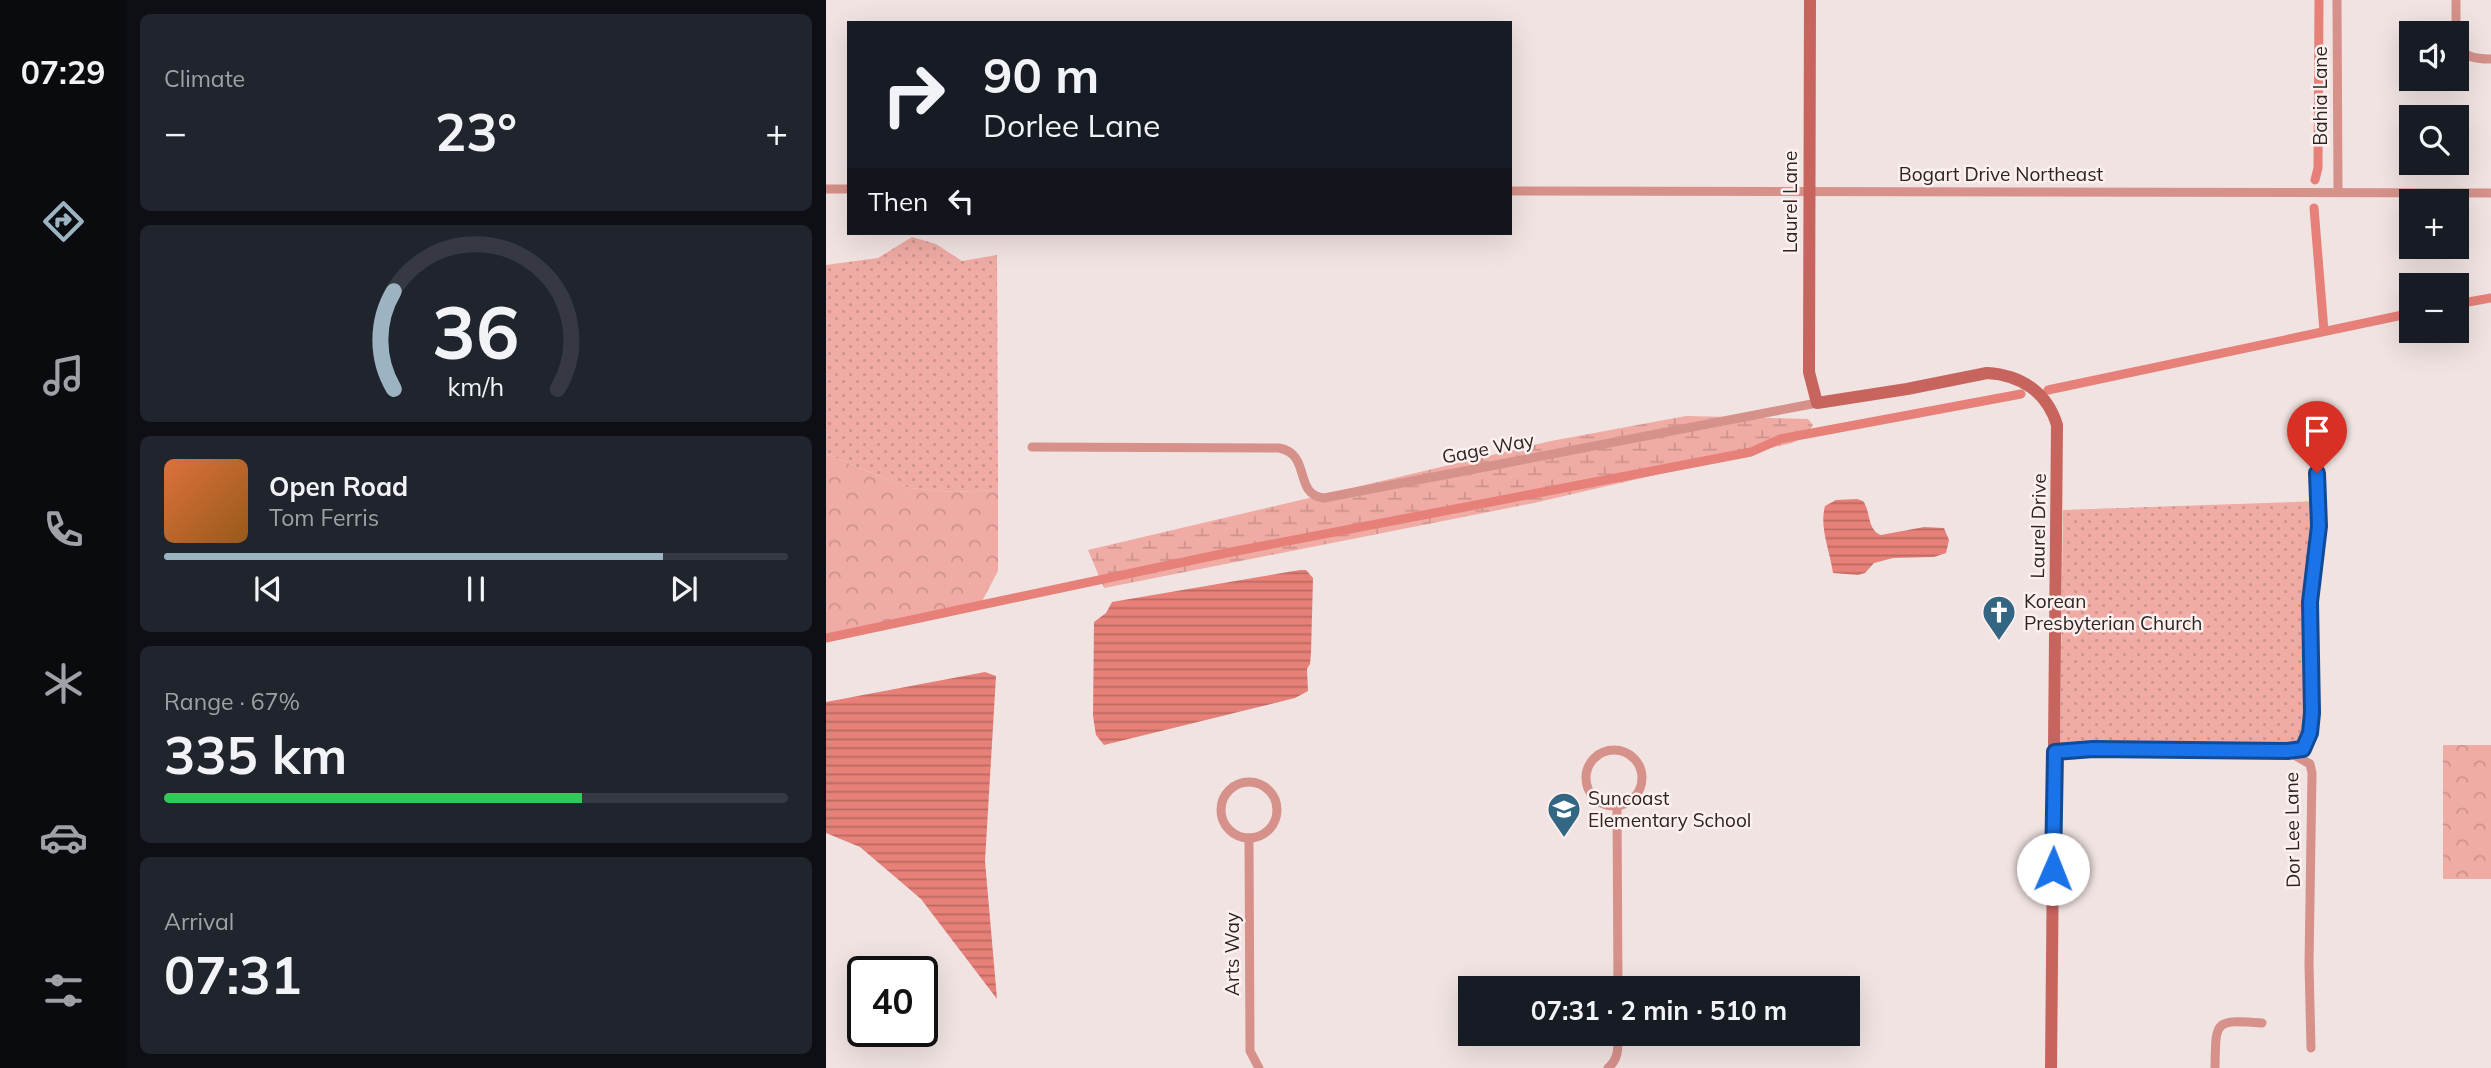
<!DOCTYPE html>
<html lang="en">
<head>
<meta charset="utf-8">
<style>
  body { margin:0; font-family:Mulish,sans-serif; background:#20242c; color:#f1f3f6; height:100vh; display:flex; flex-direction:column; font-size:26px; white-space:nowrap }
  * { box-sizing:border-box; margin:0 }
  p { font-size:23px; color:#9ea1a6 }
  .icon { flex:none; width:38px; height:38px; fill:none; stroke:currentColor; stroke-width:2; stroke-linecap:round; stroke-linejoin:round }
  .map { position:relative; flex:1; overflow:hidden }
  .details { display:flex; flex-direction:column; gap:14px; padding:14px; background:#0d0f14; width:700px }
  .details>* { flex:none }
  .banner { position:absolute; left:21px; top:21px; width:665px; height:214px; border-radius:0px; box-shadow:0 7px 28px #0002; background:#171b24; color:#f1f3f6; overflow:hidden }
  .fabs { position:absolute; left:1573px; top:21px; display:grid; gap:14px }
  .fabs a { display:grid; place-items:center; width:70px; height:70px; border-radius:0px; background:#171b24; box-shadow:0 7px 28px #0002; font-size:35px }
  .speed { position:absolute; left:21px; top:956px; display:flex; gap:14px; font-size:35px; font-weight:700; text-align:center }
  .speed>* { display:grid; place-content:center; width:91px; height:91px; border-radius:50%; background:#171b24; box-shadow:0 7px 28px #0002; line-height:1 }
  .speed .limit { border:4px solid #111; border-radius:10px; background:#fff; color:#111 }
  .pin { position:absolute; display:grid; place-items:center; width:60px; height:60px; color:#fff; margin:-72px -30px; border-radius:50% 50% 50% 0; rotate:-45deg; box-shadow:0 0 7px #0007 }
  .pin .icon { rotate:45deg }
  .me { position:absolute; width:77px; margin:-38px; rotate:1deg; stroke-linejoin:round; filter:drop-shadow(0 0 5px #0008) }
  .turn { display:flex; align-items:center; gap:24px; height:147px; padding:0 21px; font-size:32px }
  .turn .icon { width:91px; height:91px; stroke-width:2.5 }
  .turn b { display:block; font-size:49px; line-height:60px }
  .then { display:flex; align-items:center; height:66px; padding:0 21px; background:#0003; gap:14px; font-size:26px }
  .big { font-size:52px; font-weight:700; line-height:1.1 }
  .details .widget { flex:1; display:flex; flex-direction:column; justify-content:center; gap:10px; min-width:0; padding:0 24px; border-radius:10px; background:#20242c }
  .details .dial { align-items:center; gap:0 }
  .dial svg { height:182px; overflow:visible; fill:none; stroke:#363941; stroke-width:7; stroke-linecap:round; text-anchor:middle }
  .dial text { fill:#f1f3f6; stroke:none }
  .song { display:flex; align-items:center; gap:21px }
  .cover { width:84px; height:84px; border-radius:10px; background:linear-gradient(135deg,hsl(20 70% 55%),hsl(30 70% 35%)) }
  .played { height:7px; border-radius:4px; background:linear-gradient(90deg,#9cb4c2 80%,#363941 80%) }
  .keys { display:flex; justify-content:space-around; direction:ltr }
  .heat { display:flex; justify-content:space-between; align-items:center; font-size:38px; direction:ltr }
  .charge { height:10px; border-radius:5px; background:linear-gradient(90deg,#34c759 67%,#363941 0) }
  .trip { position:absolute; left:632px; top:976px; width:402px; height:70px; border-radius:0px; background:#171b24; box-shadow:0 7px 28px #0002; font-weight:700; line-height:70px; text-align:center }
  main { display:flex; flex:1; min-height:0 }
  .dock { display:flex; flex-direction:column; width:126px; justify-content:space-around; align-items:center; background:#090b0e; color:#9ea1a6 }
  .dock .icon { width:49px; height:49px }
  .dock .active { color:#9cb4c2 }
  .dock b { font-size:32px; color:#f1f3f6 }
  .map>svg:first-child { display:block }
</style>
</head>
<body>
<main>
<nav class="dock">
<b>07:29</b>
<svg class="icon active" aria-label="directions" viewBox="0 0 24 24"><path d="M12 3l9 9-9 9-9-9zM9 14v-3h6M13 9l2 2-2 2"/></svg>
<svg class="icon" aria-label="music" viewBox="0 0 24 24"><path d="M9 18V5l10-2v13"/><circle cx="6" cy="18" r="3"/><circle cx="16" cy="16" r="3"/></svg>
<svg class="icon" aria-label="phone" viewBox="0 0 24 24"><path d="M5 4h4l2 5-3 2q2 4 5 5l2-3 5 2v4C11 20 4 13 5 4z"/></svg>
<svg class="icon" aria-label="climate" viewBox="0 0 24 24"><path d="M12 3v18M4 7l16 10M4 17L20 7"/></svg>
<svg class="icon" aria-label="car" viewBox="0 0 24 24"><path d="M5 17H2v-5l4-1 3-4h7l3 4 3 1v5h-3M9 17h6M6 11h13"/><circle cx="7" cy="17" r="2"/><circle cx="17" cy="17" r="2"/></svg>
<svg class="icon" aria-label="filters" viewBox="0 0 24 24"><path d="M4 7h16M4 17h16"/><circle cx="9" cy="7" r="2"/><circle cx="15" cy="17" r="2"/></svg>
</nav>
<section class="details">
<div class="widget"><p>Climate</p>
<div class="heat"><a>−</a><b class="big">23°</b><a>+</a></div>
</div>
<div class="widget dial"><svg viewBox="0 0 100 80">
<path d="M14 69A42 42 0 1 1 86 69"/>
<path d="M14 69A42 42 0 0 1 14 26" stroke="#9cb4c2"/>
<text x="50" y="56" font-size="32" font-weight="700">36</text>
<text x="50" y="72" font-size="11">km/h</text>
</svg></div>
<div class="widget">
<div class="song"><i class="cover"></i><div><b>Open Road</b><p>Tom Ferris</p></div></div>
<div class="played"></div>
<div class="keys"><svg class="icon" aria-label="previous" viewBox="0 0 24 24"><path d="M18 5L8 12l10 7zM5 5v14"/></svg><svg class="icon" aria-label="pause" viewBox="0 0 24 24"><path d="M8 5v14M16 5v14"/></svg><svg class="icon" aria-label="next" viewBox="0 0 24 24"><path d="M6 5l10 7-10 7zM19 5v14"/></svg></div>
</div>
<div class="widget"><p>Range · 67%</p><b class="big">335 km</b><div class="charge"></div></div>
<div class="widget"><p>Arrival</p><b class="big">07:31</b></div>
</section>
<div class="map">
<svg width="1665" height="1068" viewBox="0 0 1665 1068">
  <defs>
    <pattern id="grass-dots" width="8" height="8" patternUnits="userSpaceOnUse" patternTransform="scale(1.75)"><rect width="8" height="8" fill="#efaba4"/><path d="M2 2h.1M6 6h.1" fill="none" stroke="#cd938d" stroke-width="1.8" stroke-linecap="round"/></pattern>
    <pattern id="forest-crowns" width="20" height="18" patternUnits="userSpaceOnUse" patternTransform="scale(1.75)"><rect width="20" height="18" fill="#efaba4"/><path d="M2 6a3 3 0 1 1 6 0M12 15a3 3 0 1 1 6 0" fill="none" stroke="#cd938d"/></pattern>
    <pattern id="wetland-marsh" width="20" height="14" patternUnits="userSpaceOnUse" patternTransform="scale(1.75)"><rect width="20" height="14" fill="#efaba4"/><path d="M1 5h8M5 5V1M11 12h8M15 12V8" fill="none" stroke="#cd938d"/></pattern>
    <pattern id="water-rules" width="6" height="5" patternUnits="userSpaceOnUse" patternTransform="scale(1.75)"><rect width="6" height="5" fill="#e68078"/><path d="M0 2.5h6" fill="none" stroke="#bb6962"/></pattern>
  </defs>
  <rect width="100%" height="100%" fill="#f0e3e1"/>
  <g fill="url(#grass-dots)">
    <path d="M86 237 110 244 136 261 171 255 172 490 127 492 83 488 0 454V265L52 258Z"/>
    <path d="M1495 501 1486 742 1234 744 1237 510Z"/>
  </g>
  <g fill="url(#forest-crowns)">
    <path d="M0 454 83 488 127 492 172 490V571L154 605 0 637Z"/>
    <rect x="1617" y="745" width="48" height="134"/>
  </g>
  <path fill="url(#wetland-marsh)" d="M860 416 982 419 987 425 981 435 966 443 911 456 708 503 278 588 262 550 725 441Z"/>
  <g fill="url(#water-rules)">
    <path d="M1031 499 1037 501C1045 512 1041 530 1055 535L1098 527 1118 528 1123 540 1120 553 1108 557 1067 558 1048 563 1039 573 1032 575 1007 573C1004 551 993 527 999 506L1010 500Z"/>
    <path d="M474 570H480L487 578 485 653 484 664 481 669 482 691 469 698 278 745 270 735 267 716 268 622 280 613 286 602Z"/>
    <path d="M159 672 170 676 159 861 171 999 95 899 34 847 0 833V702Z"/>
  </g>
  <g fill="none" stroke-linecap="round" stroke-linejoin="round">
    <g stroke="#e68078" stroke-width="9">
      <path d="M1489 180 1492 168 1493 0"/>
      <path d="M1488 208 1498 331"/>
      <path d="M1631 304 1665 298"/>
      <path d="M1222 390 1586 313"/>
      <path d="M0 638 400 553 925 452 954 439 1195 394"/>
    </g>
    <g stroke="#d5918a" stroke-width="9">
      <path d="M1511 0 1512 192"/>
      <path d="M1630 0V33"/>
      <path d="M1631 40C1636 58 1649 59 1665 59"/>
      <path d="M0 189H23"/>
      <path d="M684 191 1665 193"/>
      <path d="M206 447 453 448C486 454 467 495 498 498L991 403"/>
      <circle cx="788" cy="778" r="28"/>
      <path d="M1461 751 1484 764 1486 773 1483 964 1485 1048"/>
      <path d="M1229 752 1267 749 1461 751 1477 749 1484 732 1486 713 1484 602 1493 526 1491 473"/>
      <circle cx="423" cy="810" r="28"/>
      <path d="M791 806 792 989"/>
      <path d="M423 838 424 1051 433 1068"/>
      <path d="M782 1068C793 1059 792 1048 792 1034"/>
      <path d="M1389 1068C1390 1021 1387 1019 1436 1023"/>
    </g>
    <path stroke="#c7645d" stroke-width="12" d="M984 0 983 372 991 403 1081 389 1161 373C1195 375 1221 392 1231 425L1225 1068"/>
  </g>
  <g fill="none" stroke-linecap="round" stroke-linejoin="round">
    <defs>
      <path id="route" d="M1227 869 1229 752 1267 749 1461 751 1477 749 1484 733 1486 713 1484 602 1493 526 1491 473"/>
    </defs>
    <use href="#route" stroke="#114b97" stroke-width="18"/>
    <use href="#route" stroke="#1a73e8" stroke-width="12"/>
  </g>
  <defs>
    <symbol id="church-pin" viewBox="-11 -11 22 30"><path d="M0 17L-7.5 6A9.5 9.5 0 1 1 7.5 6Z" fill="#336683" stroke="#fef0ef"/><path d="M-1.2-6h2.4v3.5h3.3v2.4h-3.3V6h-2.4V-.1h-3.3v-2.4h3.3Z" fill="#fff"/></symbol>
    <symbol id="school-pin" viewBox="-11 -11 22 30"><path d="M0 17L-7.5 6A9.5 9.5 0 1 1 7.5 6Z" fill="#336683" stroke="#fef0ef"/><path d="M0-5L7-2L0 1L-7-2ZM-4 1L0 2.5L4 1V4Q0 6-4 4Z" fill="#fff"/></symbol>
  </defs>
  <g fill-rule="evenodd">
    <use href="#church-pin" x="1154" y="593" width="38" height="52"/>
    <use href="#school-pin" x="719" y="790" width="38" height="52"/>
  </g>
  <g text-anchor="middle" stroke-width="5" stroke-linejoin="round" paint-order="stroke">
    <g font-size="19" fill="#2a2524" stroke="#fef0ef">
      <text transform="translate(1494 96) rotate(-90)" y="7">Bahia Lane</text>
      <text x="1175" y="181">Bogart Drive Northeast</text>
      <text transform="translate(964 202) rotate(-90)" y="7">Laurel Lane</text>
      <text transform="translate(662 448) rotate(-11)" y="7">Gage Way</text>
      <text transform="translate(1212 526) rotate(-89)" y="7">Laurel Drive</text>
      <text transform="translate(1466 830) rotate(-91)" y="7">Dor Lee Lane</text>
      <text transform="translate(406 954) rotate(-90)" y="7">Arts Way</text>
    </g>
    <g font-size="19" fill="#2a2524" stroke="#fef0ef" text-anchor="start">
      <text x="1198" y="608">Korean<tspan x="1198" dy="22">Presbyterian Church</tspan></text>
      <text x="762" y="805">Suncoast<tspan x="762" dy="22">Elementary School</tspan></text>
    </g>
  </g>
</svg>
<div class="fabs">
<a><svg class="icon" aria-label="sound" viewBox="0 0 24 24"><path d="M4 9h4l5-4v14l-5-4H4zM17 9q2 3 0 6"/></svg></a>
<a><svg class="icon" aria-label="search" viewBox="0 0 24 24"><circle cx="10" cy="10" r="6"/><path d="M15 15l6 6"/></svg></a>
<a>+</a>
<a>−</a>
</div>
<div class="speed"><div class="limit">40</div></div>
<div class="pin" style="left:1491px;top:473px;background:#d93025"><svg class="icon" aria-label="arrive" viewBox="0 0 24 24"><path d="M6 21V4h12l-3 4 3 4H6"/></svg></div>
<svg class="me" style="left:1227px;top:869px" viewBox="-20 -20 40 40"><circle r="19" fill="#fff"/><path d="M0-13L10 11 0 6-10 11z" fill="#1a73e8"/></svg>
<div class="trip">07:31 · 2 min · 510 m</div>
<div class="banner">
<div class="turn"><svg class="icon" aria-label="right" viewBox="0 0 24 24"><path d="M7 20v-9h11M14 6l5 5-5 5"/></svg><div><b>90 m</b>Dorlee Lane</div></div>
<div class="then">Then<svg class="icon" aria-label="left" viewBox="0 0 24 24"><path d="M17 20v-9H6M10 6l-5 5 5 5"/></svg></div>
</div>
</div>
</main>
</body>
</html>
